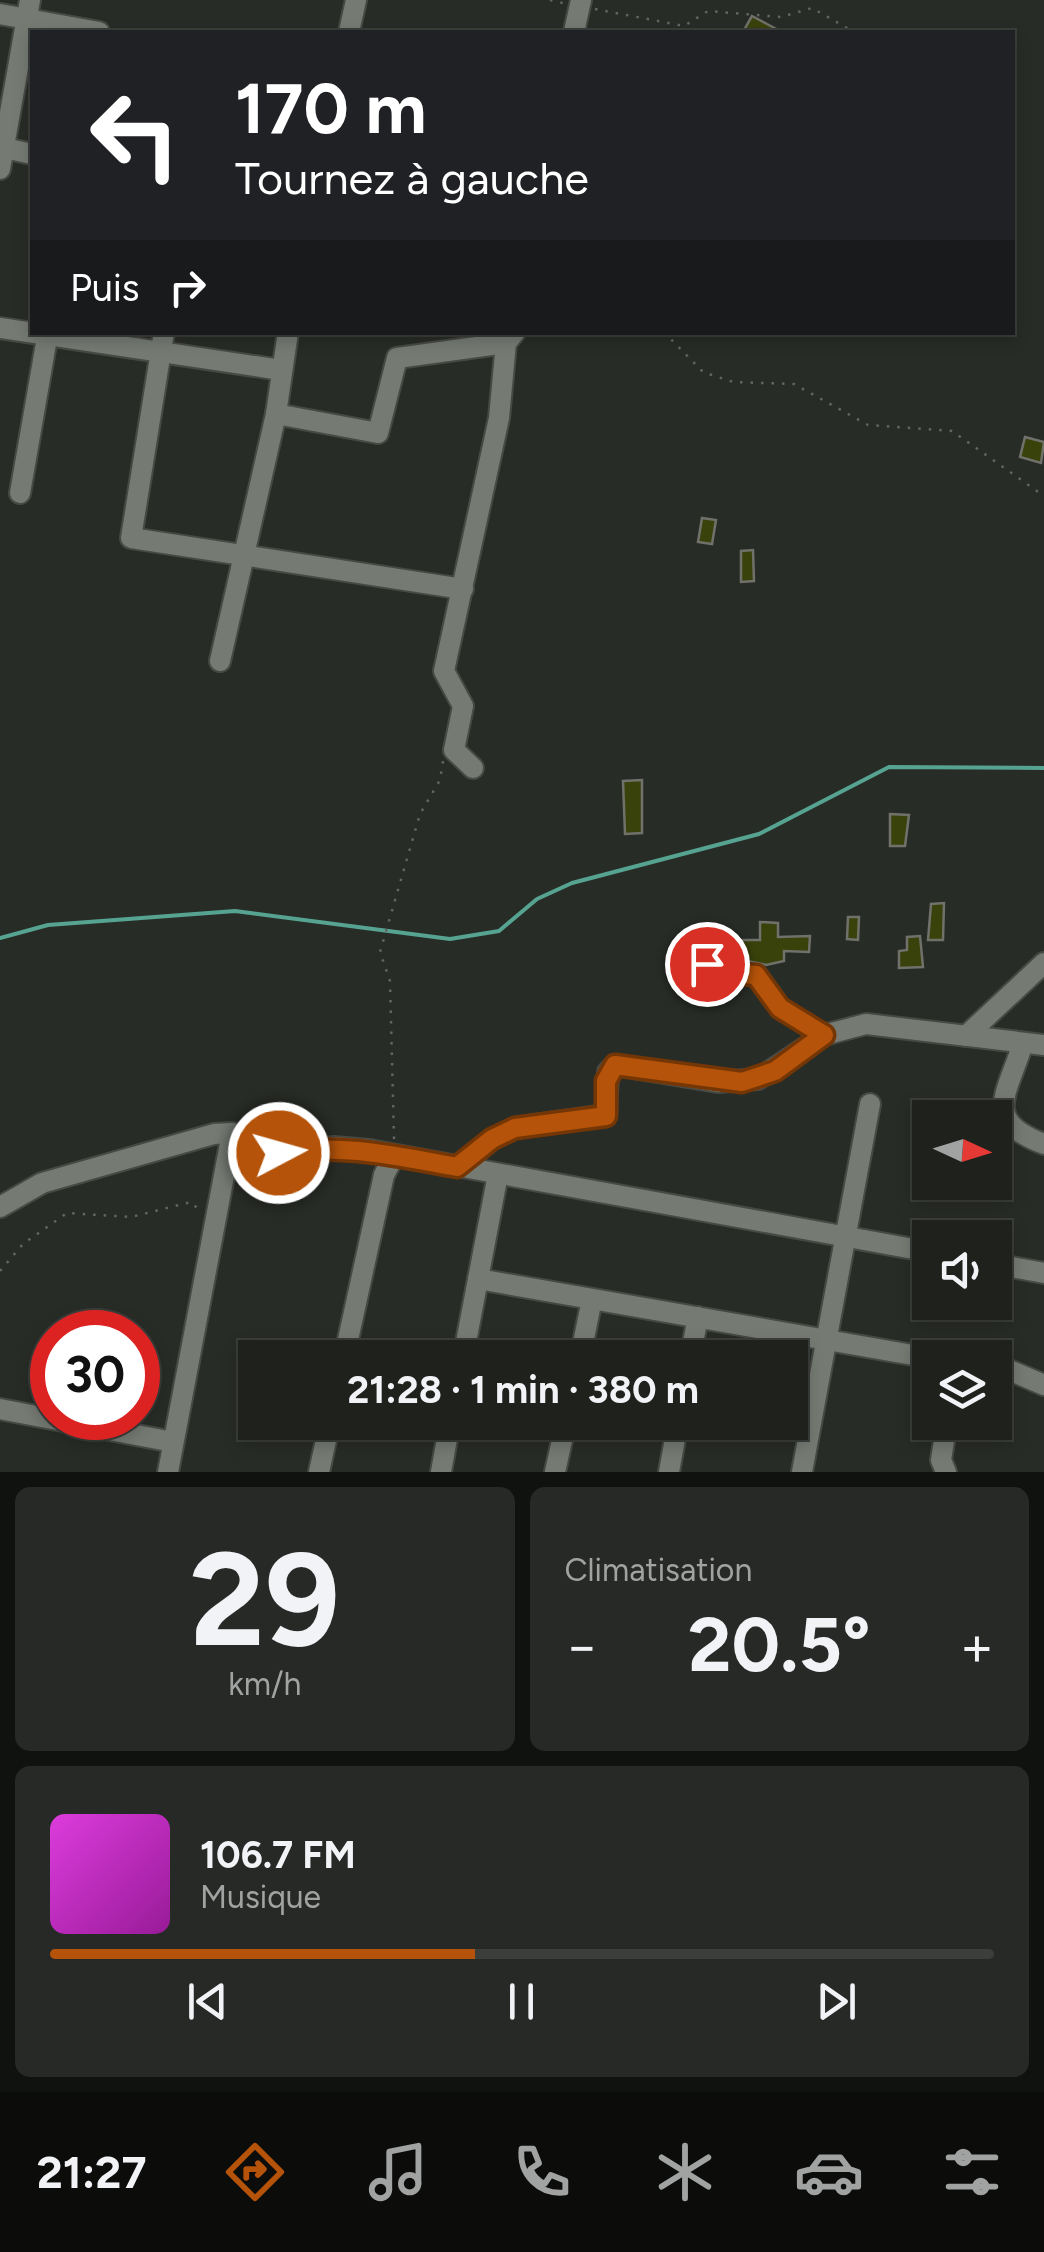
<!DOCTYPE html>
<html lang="fr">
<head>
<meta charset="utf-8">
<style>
  body { margin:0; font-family:Figtree,sans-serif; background:#262925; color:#f1f3f6; height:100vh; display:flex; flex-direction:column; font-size:38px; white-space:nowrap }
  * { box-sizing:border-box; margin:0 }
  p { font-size:32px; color:#a1a3a3 }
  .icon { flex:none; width:55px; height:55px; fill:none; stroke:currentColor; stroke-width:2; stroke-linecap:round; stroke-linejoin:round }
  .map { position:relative; height:1472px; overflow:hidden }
  .sheet { display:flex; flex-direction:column; gap:15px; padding:15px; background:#10120f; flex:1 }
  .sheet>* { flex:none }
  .guide { position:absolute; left:30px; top:30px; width:985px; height:305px; border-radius:0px; box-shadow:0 5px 15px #0003,0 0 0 2px #3c3e3b; background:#202124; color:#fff; overflow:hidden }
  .needle { width:65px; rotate:94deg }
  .buttons { position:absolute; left:912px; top:1100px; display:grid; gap:20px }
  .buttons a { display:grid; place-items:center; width:100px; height:100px; border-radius:0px; background:#1e211c; box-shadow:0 5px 15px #0003,0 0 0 2px #3c3e3b; font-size:50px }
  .speed { position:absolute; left:30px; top:1310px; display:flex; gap:20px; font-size:50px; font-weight:700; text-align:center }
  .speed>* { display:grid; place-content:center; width:130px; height:130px; border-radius:50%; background:#1e211c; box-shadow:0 5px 15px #0003,0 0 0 2px #3c3e3b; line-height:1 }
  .speed .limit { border:15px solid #d22; background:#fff; color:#111 }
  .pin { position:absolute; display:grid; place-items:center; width:85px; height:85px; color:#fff; margin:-42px; border:5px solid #fff; border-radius:50%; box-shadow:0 2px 10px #0007 }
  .me { position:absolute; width:110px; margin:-55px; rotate:84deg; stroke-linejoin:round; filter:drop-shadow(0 0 8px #0008) }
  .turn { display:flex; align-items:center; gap:35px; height:210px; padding:0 40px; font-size:45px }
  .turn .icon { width:130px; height:130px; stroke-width:2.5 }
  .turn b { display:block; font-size:70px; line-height:85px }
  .then { display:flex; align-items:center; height:95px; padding:0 40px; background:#0003; gap:20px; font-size:38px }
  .big { font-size:75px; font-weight:700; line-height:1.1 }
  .sheet .tile { flex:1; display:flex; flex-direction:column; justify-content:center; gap:15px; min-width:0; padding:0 35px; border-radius:15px; background:#262925 }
  .sheet .dial { align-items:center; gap:0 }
  .dial b { font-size:130px; line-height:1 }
  .song { display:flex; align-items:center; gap:30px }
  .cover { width:120px; height:120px; border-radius:15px; background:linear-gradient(135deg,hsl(300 70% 55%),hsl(300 70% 35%)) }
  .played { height:10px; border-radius:5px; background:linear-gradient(90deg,#b45309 45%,#3c3e3b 45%) }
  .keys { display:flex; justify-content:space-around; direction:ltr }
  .heat { display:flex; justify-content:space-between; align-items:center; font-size:55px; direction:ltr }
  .sheet .tiles { flex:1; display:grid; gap:15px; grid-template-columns:1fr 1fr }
  .tile:last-child { grid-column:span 2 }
  .trip { position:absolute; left:238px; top:1340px; width:570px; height:100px; border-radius:0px; background:#1e211c; box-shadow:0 5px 15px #0003,0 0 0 2px #3c3e3b; font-weight:700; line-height:100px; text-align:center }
  .tab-bar { display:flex; height:160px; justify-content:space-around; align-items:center; background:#0c0d0b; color:#a1a3a3 }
  .tab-bar .icon { width:70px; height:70px }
  .tab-bar .on { color:#b45309 }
  .tab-bar b { font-size:45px; color:#f1f3f6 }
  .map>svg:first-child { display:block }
</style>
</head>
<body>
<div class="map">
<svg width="1044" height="1472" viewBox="0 0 1044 1472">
  <rect width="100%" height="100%" fill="#282c26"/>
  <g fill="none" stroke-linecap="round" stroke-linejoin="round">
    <path stroke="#56a392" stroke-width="4" d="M0 938 48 925 235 911 450 939 499 931 537 899 572 883 759 834 889 767 1044 768"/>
  </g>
  <g fill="#3a420b" stroke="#6f716a" stroke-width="2.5">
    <path d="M752 16 782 32H743Z"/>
    <path d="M1025 437 1044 442 1041 463 1020 457Z"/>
    <path d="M702 518 716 520 712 544 698 542Z"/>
    <path d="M753 550 754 581 741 582V551Z"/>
    <path d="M642 780V833L625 834 623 781Z"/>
    <path d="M890 814 909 815 905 846H890Z"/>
    <path d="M944 903 943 940H928L931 904Z"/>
    <path d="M848 917H859L858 940 847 939Z"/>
    <path d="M760 922 778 923V937L810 936 809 952 784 951V961L766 965 743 960 740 940H760Z"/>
    <path d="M920 936 923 967 899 968V951L907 950V937Z"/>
  </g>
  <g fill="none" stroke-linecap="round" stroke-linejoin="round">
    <defs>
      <g id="minor">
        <path d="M0 14 99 32"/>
        <path d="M349 32 356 0"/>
        <path d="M574 32 581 0"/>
        <path d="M0 147 32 154"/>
        <path d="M0 169 30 0"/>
        <path d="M0 328 281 370"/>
        <path d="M164 332 131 538 463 589"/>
        <path d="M276 414 378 433 397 358 506 343"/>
        <path d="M20 493 48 332"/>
        <path d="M220 661 276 414 288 332"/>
        <path d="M473 768 454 750 463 706 444 671 499 418 506 343 515 332"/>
        <path d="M707 964 727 973 757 975 780 1008 824 1035"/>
        <path d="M966 1036 1044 963"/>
        <path d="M1023 1043C1007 1095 981 1120 1044 1144"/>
        <path d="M457 1167 492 1139 515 1128 606 1115 608 1072 615 1065 718 1082 758 1079 824 1035 866 1024 1044 1045"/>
        <path d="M0 1207 42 1183 214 1134 232 1133 279 1153 334 1147 369 1150 930 1252"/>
        <path d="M995 1264 1044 1273"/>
        <path d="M478 1279 930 1358"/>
        <path d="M344 1358 384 1175 394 1156"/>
        <path d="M463 1358 498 1174"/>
        <path d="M580 1358 592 1299"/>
        <path d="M690 1358 698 1317"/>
        <path d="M995 1364 1044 1385"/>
        <path d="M0 1409 173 1442"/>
        <path d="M168 1472 232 1133"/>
        <path d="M319 1472 330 1422"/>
        <path d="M441 1472 450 1422"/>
        <path d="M555 1472 566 1422"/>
        <path d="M669 1472 678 1422"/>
        <path d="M802 1472 870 1104"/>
        <path d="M946 1472 941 1460 947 1422"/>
      </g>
    </defs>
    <use href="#minor" stroke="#464944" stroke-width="24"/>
    <g stroke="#626560" stroke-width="2.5" stroke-dasharray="2.5 8" stroke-linecap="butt">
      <path d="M550 0 563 3"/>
      <path d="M595 9 684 26 708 11 781 17 812 8 854 32"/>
      <path d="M664 332 703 372 733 382 794 384 868 425 952 431 1044 496"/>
      <path d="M394 1139 390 981 380 952 420 814 440 780 443 761"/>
      <path d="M0 1271 23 1244 67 1213 131 1217 191 1202 200 1211"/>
    </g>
    <use href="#minor" stroke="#757a73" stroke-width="20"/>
  </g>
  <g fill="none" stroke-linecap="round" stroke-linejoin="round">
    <defs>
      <path id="route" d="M279 1153C341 1143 396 1156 457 1167L492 1139 515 1128 606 1116V1081L615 1065 742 1082 775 1071 824 1035 780 1008 756 975 727 973 707 964"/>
    </defs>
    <use href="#route" stroke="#753606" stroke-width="25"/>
    <use href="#route" stroke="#b45309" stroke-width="18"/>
  </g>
</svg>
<div class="buttons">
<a><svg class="needle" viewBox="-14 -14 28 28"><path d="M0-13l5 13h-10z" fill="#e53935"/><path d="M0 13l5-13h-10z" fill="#a1a3a3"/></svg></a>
<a><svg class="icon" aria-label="sound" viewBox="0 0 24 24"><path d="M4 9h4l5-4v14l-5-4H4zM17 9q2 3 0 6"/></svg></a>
<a><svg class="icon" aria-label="layers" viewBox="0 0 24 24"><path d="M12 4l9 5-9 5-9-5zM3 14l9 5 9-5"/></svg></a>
</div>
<div class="speed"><div class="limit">30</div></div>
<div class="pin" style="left:707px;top:964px;background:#d93025"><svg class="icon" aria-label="arrive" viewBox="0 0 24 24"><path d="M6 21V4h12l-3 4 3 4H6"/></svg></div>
<svg class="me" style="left:279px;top:1153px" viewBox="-20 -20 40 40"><circle r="17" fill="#b45309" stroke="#fff" stroke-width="3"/><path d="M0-11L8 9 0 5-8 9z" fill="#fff"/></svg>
<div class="trip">21:28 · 1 min · 380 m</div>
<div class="guide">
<div class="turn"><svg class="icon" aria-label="left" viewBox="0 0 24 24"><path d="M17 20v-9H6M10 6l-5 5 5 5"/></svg><div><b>170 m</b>Tournez à gauche</div></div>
<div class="then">Puis<svg class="icon" aria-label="right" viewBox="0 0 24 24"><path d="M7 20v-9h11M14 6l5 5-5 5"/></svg></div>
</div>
</div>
<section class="sheet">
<div class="tiles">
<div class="tile dial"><b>29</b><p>km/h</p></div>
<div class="tile"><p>Climatisation</p>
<div class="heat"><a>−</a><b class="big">20.5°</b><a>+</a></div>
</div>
<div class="tile">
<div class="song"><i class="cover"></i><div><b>106.7 FM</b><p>Musique</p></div></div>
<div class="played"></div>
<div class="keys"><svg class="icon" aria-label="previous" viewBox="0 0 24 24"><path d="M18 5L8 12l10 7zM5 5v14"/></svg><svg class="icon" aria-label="pause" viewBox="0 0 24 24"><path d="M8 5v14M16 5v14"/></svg><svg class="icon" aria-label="next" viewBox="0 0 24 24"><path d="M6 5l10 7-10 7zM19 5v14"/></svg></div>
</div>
</div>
</section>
<nav class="tab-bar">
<b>21:27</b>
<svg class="icon on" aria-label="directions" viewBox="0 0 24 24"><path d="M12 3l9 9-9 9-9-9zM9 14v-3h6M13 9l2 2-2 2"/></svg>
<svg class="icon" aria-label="music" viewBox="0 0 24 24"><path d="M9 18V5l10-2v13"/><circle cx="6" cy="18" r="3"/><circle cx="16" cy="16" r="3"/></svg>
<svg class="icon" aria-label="phone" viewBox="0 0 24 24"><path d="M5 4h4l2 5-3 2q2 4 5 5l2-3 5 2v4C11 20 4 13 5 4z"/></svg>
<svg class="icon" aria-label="climate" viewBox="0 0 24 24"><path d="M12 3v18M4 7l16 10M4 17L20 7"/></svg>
<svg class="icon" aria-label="car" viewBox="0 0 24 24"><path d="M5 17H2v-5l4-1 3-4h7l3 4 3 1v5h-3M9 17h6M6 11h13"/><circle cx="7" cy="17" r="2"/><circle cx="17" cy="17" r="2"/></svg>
<svg class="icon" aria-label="filters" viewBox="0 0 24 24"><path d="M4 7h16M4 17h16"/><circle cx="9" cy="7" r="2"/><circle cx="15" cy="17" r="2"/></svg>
</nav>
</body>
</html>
